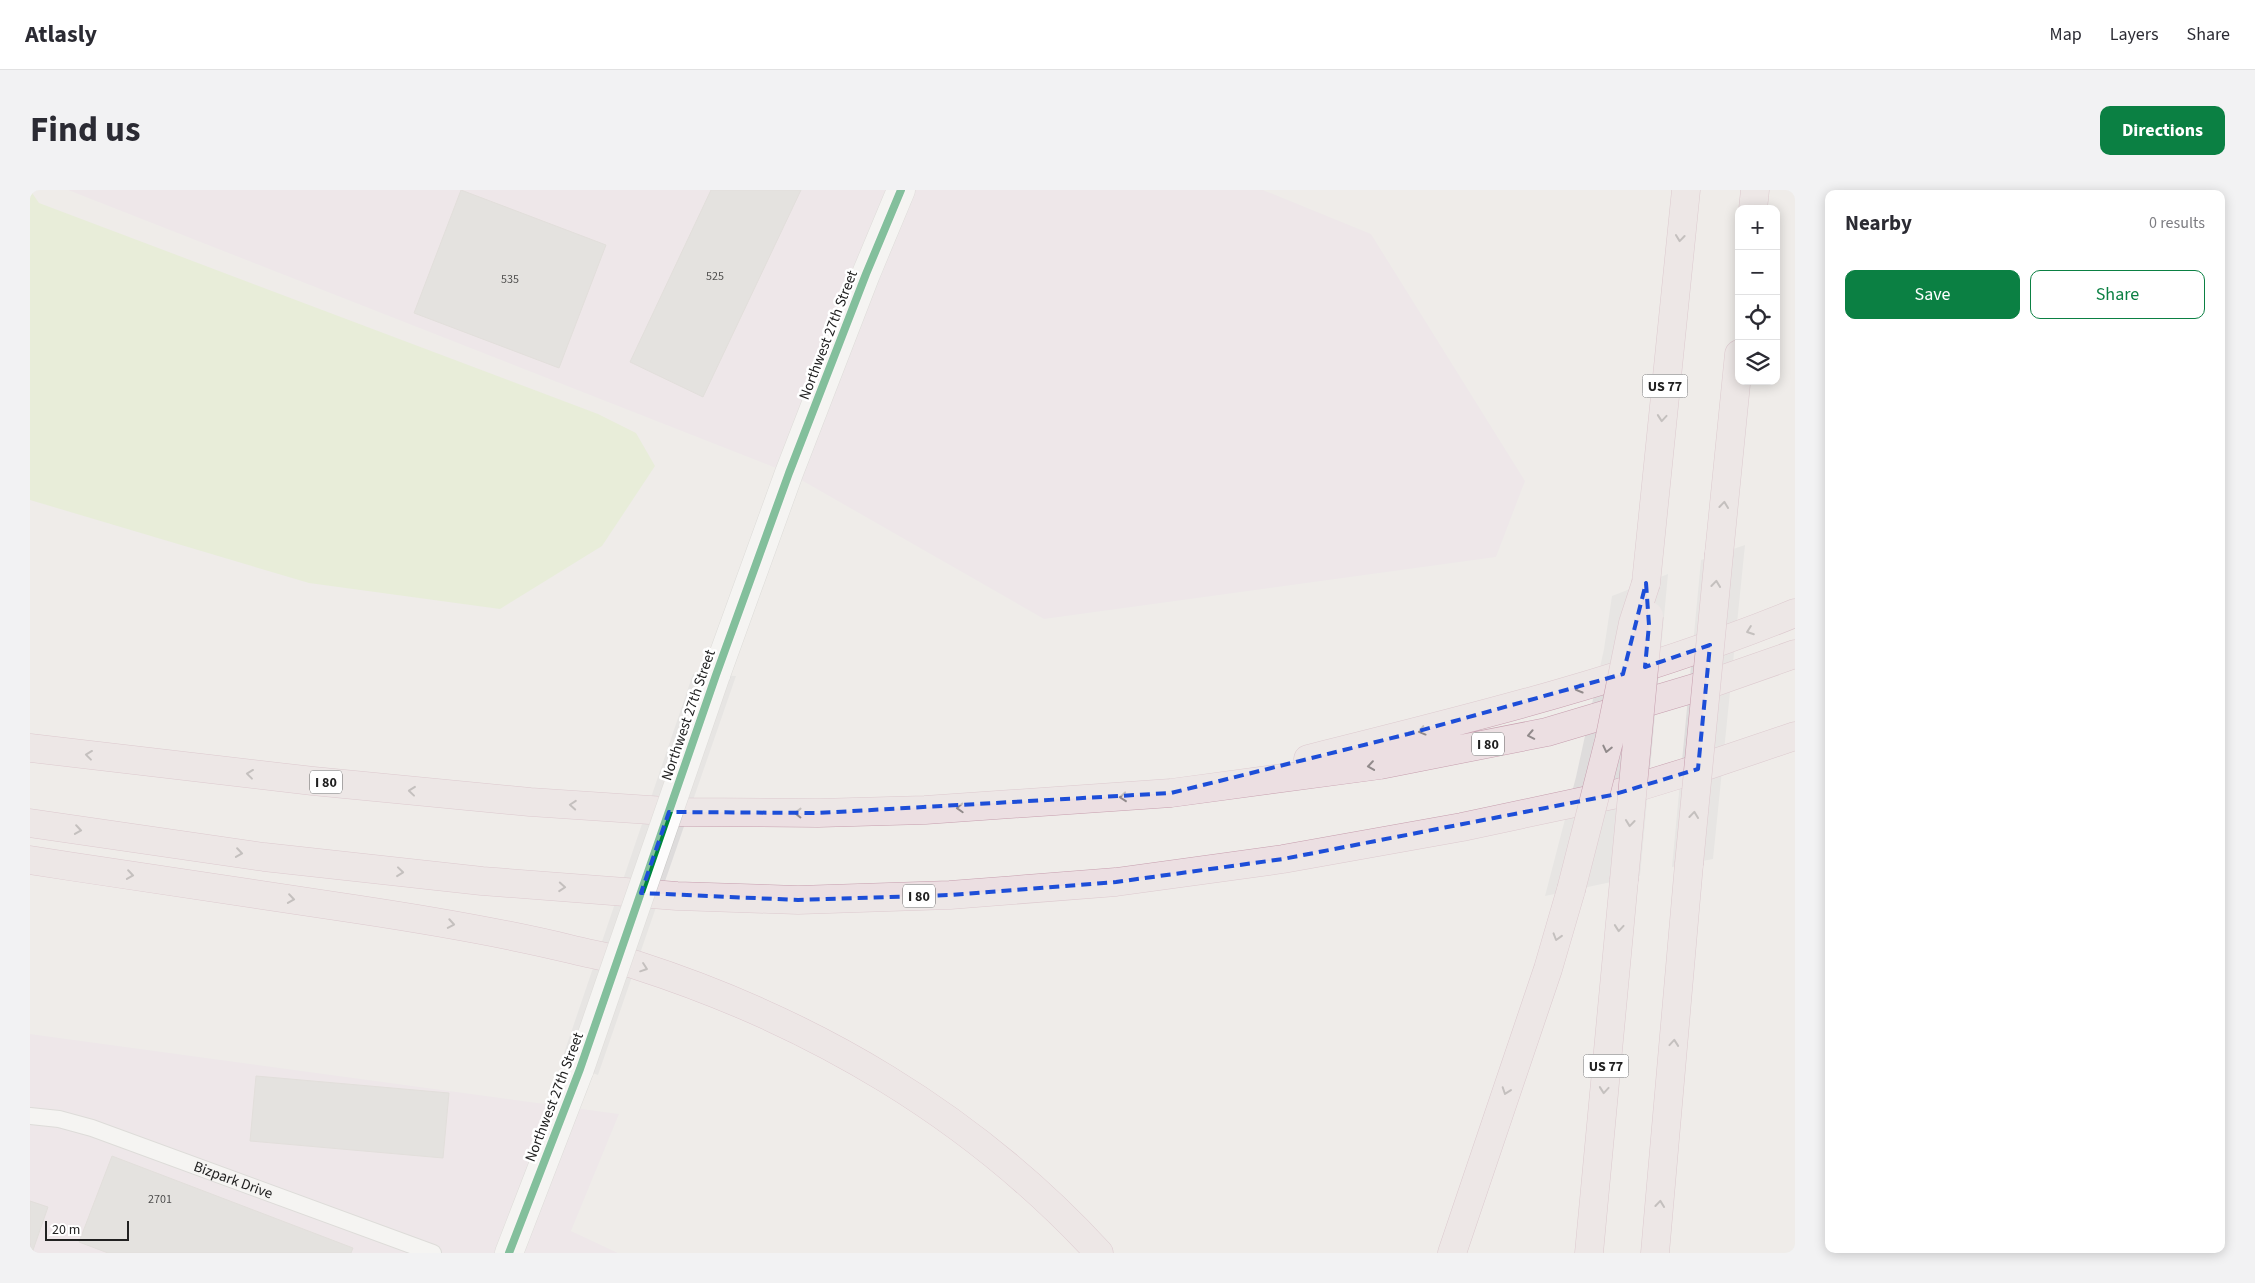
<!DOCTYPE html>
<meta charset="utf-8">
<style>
:root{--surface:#fff;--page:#f2f2f3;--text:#2b2b33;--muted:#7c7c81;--line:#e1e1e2;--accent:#0b8043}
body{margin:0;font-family:"Source Sans 3",sans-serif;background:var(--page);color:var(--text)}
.controls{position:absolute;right:15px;top:15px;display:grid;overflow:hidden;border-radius:10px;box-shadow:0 2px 12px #0003}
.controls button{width:45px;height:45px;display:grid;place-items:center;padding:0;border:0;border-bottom:1px solid var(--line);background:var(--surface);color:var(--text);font:25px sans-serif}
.scale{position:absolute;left:15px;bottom:12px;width:84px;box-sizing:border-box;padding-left:5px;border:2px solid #212121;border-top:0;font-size:14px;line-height:18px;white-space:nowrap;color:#212121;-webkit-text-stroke:4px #fff;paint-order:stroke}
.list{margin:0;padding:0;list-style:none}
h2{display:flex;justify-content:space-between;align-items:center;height:65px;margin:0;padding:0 20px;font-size:21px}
h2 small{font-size:16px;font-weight:400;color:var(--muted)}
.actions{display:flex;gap:10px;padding:15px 20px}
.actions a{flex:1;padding:11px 0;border:1px solid var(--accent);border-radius:10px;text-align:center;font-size:18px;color:var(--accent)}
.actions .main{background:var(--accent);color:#fff}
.icon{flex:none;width:28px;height:28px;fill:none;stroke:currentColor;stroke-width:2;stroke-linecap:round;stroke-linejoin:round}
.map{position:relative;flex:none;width:1765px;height:1063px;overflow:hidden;border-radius:10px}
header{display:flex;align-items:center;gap:30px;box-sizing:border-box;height:70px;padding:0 25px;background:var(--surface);border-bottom:1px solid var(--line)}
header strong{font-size:24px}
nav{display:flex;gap:28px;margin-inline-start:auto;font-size:18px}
.intro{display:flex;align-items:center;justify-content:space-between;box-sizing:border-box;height:120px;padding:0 30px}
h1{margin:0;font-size:35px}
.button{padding:12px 22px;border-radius:10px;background:var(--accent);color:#fff;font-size:18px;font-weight:700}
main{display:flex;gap:30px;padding:0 30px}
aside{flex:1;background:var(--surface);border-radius:10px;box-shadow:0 2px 12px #0003}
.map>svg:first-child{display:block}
.industrial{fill:#ede1e9}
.grass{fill:#e0edc6}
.pier{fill:#dedcdc}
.building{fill:#d7d4d2;stroke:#d2cdca}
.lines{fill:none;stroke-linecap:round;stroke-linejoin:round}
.service-casing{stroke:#c8c7c5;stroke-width:18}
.tertiary-casing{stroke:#c8c7c5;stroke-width:29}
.motorway-casing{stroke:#c69eae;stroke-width:29}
.service{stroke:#fdfcfc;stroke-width:16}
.tertiary{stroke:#fdfcfc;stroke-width:28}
.motorway{stroke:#ecdfe2;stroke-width:28}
.tertiary-bridge-casing{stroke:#c8c7c5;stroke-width:29;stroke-linecap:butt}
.motorway-bridge-casing{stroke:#c69eae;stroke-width:29;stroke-linecap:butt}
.tertiary-bridge{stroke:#fdfcfc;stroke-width:28}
.motorway-bridge{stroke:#ecdfe2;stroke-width:28}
.cycleway-casing{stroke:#fff;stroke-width:11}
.cycleway{stroke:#00873e;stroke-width:8}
.oneway{stroke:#918a8b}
.marked{fill:none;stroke:#1d4ed8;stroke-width:4;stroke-dasharray:10 6;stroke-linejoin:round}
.labels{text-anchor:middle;stroke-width:5;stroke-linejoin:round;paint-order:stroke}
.number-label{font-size:12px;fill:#4e4e4d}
.shield{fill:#fff;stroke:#646464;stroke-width:1}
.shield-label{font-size:14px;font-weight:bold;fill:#212121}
.street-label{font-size:15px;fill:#212121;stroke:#fff}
</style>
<header>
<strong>Atlasly</strong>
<nav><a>Map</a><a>Layers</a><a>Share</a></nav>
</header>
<div class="intro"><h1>Find us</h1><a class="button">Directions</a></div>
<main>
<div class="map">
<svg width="1765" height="1063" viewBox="0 0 1765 1063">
<rect width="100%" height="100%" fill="#efece9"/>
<path class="industrial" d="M 38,0 L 1233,0 L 1341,44 L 1495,291 L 1466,367 L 1014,429 L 759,283 Z
M 0,844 L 589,924 L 541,1041 L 588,1063 L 0,1063 Z"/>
<path class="grass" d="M 0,0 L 9,13 L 568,224 L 606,243 L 625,276 L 572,356 L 470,419 L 279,393 L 0,310 Z"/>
<path class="pier" d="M 1715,355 L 1683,669 L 1642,677 L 1671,370 Z
M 1638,384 L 1610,686 L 1515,706 L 1546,587 L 1574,459 L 1582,406 Z
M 663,484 L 706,486 L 568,885 L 531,872 Z"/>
<path class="building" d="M 431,0 L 576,55 L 529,178 L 384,123 Z
M 681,0 L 771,0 L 673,207 L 600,172 Z
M 226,886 L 419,903 L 413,968 L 220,951 Z
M 82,966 L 323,1058 L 321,1063 L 78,1063 L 49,1052 Z
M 0,1011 L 18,1017 L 2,1063 L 0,1063 Z"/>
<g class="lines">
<g class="service-casing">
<g id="service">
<path id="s1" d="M 0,926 L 29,929 L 62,938 L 403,1063"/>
</g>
</g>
<g class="tertiary-casing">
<path id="tertiary" d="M 686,485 L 759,283 L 836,84 L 871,0
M 479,1063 L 550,879"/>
</g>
<g class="motorway-casing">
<path id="motorway" d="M 1723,19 L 1725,0
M 1689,364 L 1709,164
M 1616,393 L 1656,0
M 0,558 L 283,591 L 500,612 L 650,622 L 788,623 L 895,620 L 1141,603 L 1350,575 L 1517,542 L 1688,491 L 1765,464
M 1278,569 C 1443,528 1608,487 1765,423
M 0,633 L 234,667 L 452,691 L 647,706 L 768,710 L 920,705 L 1086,692 L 1253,669 L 1432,637 L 1582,605 L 1673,577 L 1765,546
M 0,670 C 108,687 216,703 325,719 C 398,730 471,742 544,760 C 565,765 586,769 606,775 C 783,832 943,926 1069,1063
M 1422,1063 L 1518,779 L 1541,700
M 1559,1063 L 1594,690
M 1625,1063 L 1659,674"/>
</g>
<use href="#service" class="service"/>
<use href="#tertiary" class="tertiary"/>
<use href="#motorway" class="motorway"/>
<g class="tertiary-bridge-casing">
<path id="tertiary-bridge" d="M 550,879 L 686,485"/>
</g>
<g class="motorway-bridge-casing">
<path id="motorway-bridge" d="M 1659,674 L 1689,364
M 1594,690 L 1619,426
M 1541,700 L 1579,551 L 1603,433 L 1616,393"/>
</g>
<use href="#tertiary-bridge" class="tertiary-bridge"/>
<use href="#motorway-bridge" class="motorway-bridge"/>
<g class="cycleway-casing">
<path id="cycleway" d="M 479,1063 L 550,879 L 686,485 L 759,283 L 836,84 L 871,0"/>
</g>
<use href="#cycleway" class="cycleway"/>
</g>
<defs><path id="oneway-chevron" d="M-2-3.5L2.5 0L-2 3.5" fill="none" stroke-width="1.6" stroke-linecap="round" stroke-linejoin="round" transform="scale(1.25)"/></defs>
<g class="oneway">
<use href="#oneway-chevron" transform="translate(1650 48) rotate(96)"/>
<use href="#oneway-chevron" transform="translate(1632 228) rotate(95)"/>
<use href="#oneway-chevron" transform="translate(1694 315) rotate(-84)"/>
<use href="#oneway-chevron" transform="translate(1686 394) rotate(-84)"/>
<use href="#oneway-chevron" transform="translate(1720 441) rotate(160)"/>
<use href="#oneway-chevron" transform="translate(1549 499) rotate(164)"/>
<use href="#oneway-chevron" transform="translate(1392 541) rotate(165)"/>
<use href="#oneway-chevron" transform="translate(1501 545) rotate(169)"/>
<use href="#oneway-chevron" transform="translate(1577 559) rotate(103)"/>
<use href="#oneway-chevron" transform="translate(59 565) rotate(-173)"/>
<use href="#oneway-chevron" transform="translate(1341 576) rotate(172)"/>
<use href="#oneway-chevron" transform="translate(220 584) rotate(-173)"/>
<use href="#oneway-chevron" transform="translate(382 601) rotate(-174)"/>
<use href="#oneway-chevron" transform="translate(1093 607) rotate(175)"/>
<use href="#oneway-chevron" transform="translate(543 615) rotate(-176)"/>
<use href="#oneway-chevron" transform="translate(930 618) rotate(177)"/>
<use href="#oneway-chevron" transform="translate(768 623) rotate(-179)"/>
<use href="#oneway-chevron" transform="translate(1664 625) rotate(-84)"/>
<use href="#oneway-chevron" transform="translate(1600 633) rotate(96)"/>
<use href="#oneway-chevron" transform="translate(48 640) rotate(8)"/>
<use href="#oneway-chevron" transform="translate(209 663) rotate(8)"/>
<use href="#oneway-chevron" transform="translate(370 682) rotate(6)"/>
<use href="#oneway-chevron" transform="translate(100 685) rotate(8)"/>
<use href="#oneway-chevron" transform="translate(532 697) rotate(4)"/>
<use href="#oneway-chevron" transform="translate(261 709) rotate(8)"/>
<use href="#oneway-chevron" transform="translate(421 734) rotate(10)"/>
<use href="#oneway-chevron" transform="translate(1589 738) rotate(95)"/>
<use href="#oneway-chevron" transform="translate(1527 747) rotate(107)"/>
<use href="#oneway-chevron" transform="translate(614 778) rotate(19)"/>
<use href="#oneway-chevron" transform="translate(1644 853) rotate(-85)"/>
<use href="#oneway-chevron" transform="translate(1574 900) rotate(95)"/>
<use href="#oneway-chevron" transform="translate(1476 901) rotate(109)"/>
<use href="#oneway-chevron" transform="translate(1630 1014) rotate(-84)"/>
</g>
<path d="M0 0H1765V1063H0ZM 1616,393 L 1619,435 L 1615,477 L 1680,455 L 1668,579 L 1582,605 L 1253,669 L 1086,692 L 920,705 L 768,710 L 611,703 L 639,622 L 788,623 L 1141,603 L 1378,544 L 1593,484 Z" fill="#efece9" fill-opacity=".55" fill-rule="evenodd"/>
<path class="marked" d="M 1616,393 L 1619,435 L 1615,477 L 1680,455 L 1668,579 L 1582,605 L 1253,669 L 1086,692 L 920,705 L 768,710 L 611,703 L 639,622 L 788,623 L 1141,603 L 1378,544 L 1593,484 Z"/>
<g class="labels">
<g class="number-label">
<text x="685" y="90">525</text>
<text x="480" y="93">535</text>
<text x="130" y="1013">2701</text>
</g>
<g class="shield">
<rect x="1612.5" y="184.5" width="45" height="23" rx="4"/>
<rect x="1442" y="542.5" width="32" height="23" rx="4"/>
<rect x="280" y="580.5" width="32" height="23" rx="4"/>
<rect x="873" y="694.5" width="32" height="23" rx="4"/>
<rect x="1553.5" y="864.5" width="45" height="23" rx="4"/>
</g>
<g class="shield-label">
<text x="1635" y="201">US 77</text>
<text x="1458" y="559">I 80</text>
<text x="296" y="597">I 80</text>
<text x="889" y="711">I 80</text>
<text x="1576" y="881">US 77</text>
</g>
<g class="street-label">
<text transform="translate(798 145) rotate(-69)" y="5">Northwest 27th Street</text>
<text transform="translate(658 525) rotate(-71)" y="5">Northwest 27th Street</text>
<text transform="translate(524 907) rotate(-69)" y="5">Northwest 27th Street</text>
<text dy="5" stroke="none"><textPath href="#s1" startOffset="214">Bizpark Drive</textPath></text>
</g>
</g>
</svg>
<div class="controls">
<button>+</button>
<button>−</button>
<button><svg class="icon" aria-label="locate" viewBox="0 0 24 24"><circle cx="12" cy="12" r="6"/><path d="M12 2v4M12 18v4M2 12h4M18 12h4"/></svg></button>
<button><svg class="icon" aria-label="layers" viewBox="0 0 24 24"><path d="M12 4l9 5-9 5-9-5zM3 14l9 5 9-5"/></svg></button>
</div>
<div class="scale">20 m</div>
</div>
<aside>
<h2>Nearby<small>0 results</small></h2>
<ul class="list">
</ul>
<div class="actions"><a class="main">Save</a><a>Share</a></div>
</aside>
</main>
